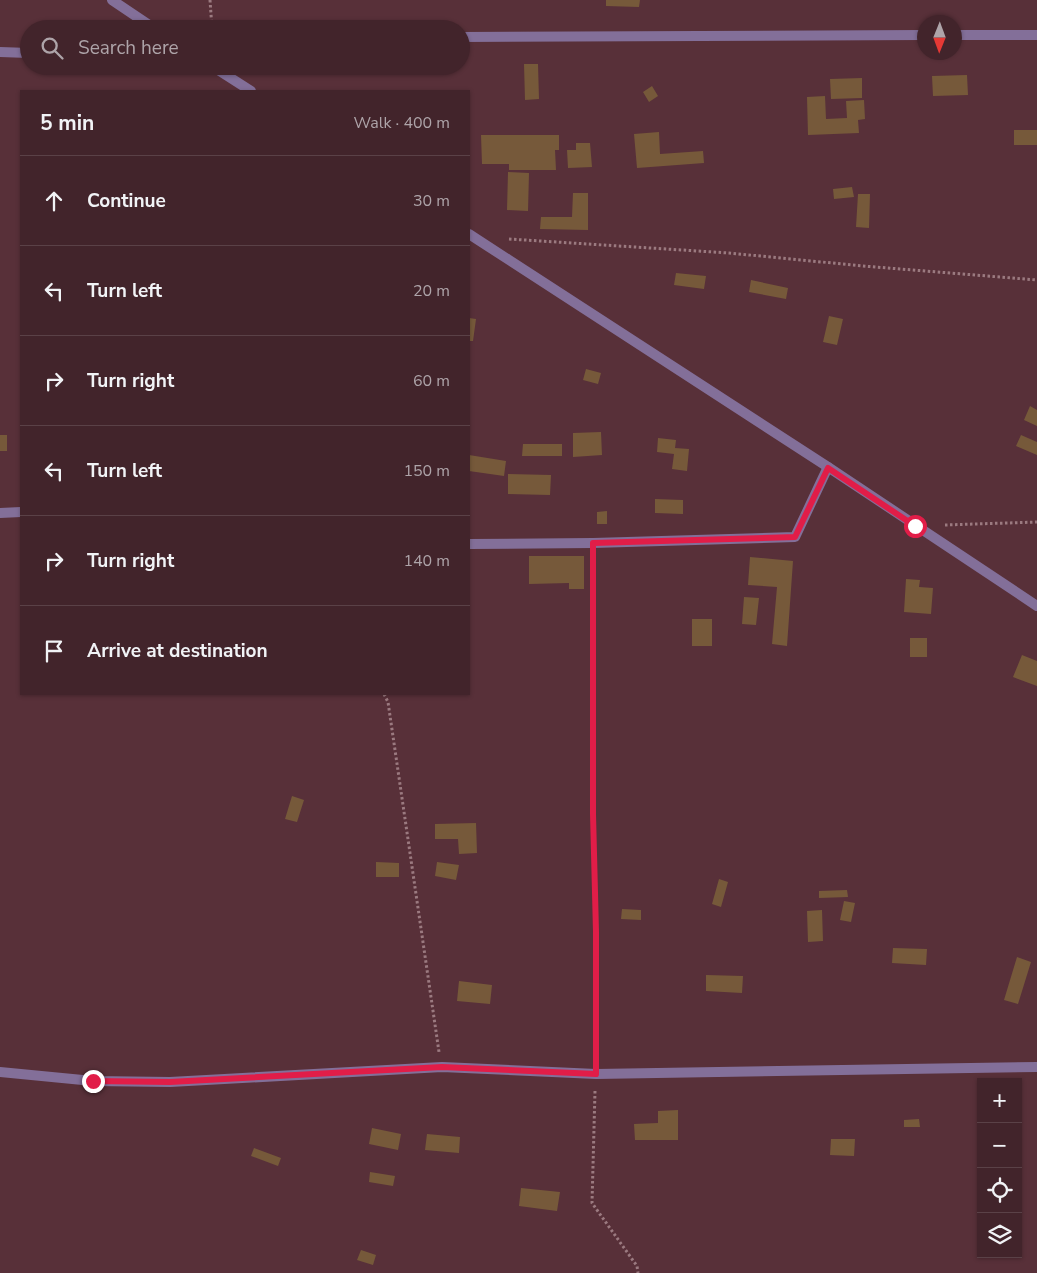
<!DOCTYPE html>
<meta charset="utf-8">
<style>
:root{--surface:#42242b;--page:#4c3037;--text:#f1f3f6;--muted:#aea4a9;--line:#5a4147}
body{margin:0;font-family:"Nunito Sans",sans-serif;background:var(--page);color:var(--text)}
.controls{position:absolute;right:15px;bottom:15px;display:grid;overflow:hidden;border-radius:0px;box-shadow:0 1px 4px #0004}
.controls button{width:45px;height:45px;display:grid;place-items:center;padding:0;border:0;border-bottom:1px solid var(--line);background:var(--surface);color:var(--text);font:25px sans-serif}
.compass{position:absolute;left:917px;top:15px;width:45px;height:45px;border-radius:50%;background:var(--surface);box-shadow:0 1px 4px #0004;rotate:181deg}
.stop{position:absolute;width:15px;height:15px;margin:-11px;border:4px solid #e11d48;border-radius:50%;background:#fff}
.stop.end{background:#e11d48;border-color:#fff;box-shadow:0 1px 5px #0008}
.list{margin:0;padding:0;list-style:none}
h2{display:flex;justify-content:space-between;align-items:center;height:65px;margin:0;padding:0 20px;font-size:21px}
h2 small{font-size:16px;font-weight:400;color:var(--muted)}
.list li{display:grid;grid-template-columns:32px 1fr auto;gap:15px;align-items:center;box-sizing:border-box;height:90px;padding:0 20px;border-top:1px solid var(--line)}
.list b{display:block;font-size:19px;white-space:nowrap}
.list em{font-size:16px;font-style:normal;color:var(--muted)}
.icon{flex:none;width:28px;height:28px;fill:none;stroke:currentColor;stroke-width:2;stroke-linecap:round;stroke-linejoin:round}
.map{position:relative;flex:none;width:1037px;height:1273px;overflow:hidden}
.search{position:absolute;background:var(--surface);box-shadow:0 1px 4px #0004;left:20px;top:20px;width:450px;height:55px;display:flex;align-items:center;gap:12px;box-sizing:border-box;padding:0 18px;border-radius:28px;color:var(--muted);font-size:19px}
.panel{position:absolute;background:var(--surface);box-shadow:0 1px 4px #0004;left:20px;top:90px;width:450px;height:605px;border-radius:0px}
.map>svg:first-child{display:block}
.building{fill:#76593a}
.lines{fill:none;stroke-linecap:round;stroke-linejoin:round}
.path{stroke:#9b7a80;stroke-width:3;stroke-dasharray:2.5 2.5;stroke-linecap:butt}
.minor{stroke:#836f99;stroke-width:10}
.tertiary{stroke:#836f99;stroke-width:10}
.route{stroke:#e11d48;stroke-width:6}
</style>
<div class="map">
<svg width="1037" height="1273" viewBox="0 0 1037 1273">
<rect width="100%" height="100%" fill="#583039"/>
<path class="building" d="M 606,0 L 640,0 L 639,7 L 606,6 Z
M 524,64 L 538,64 L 539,99 L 525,100 Z
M 967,75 L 968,95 L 933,96 L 932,76 Z
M 862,78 L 862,98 L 831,99 L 830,79 Z
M 652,86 L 658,96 L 649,102 L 643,92 Z
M 825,96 L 826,119 L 847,118 L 846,101 L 864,100 L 865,119 L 858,120 L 859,133 L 808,135 L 807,97 Z
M 1014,130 L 1037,130 L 1037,145 L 1014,145 Z
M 659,132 L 660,154 L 703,151 L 704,163 L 637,168 L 634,134 Z
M 481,135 L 559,135 L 559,150 L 555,150 L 556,170 L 509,170 L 509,164 L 482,164 Z
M 576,143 L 590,143 L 592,167 L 568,168 L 567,150 L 576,150 Z
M 508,172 L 529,173 L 528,211 L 507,210 Z
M 852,187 L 854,197 L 834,199 L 833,189 Z
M 573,193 L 588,193 L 588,230 L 540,229 L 541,217 L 572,217 Z
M 858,194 L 870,194 L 869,228 L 856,227 Z
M 676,273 L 706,276 L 704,289 L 674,285 Z
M 751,280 L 788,288 L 786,299 L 749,292 Z
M 829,316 L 843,319 L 837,345 L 823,342 Z
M 469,318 L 476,319 L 473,341 L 469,341 Z
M 586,369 L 601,373 L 598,384 L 583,380 Z
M 1030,406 L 1037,410 L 1037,426 L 1024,420 Z
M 601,432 L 602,455 L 573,457 L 573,433 Z
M 0,435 L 7,435 L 7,451 L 0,451 Z
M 1021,435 L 1037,442 L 1037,455 L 1016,446 Z
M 658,438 L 676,440 L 675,448 L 689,449 L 687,471 L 672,469 L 674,454 L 657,452 Z
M 523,444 L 562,444 L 562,456 L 522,456 Z
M 469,455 L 506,461 L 504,476 L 469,471 Z
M 508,474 L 551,475 L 550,495 L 508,494 Z
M 655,499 L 683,500 L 683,514 L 655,513 Z
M 607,511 L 607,524 L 597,524 L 597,512 Z
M 529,556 L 584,556 L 584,589 L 569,589 L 569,583 L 529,584 Z
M 750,557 L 793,561 L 787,646 L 772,644 L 777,587 L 748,585 Z
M 906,579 L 920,580 L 919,587 L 933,588 L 931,614 L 904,612 Z
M 744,597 L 759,598 L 756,625 L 742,624 Z
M 692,619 L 712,619 L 712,646 L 692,646 Z
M 910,638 L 927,638 L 927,657 L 910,657 Z
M 1022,655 L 1037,661 L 1037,686 L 1013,677 Z
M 292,796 L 304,800 L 297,822 L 285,819 Z
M 476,823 L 477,853 L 459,854 L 458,839 L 435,839 L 435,824 Z
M 376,862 L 399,863 L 399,877 L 376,877 Z
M 437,862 L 459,865 L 456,880 L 435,876 Z
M 719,879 L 728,882 L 721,907 L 712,904 Z
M 847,890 L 848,897 L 819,898 L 819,891 Z
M 844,901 L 855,903 L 851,922 L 840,920 Z
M 622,909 L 641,910 L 641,920 L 621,919 Z
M 822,910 L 823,941 L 808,942 L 807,911 Z
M 893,948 L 927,949 L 926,965 L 892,963 Z
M 1017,957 L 1031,962 L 1018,1004 L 1004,1000 Z
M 706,975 L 743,976 L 742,993 L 706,991 Z
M 459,981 L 492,985 L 490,1004 L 457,1001 Z
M 678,1110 L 678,1140 L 635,1140 L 634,1124 L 658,1123 L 658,1111 Z
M 919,1119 L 920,1127 L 904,1127 L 904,1120 Z
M 372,1128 L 401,1134 L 398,1150 L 369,1144 Z
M 427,1134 L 460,1137 L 459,1153 L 425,1150 Z
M 831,1139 L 855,1139 L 854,1156 L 830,1155 Z
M 254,1148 L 281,1158 L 278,1166 L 251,1156 Z
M 370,1172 L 395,1176 L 393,1186 L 369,1182 Z
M 521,1188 L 560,1192 L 557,1211 L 519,1206 Z
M 361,1250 L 376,1255 L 373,1265 L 357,1260 Z"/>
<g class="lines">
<path class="path" d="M 210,0 L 212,29
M 509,239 L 729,253 L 863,266 L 1037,280
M 945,525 L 1037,522
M 593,559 L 593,814 L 596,932 L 596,1057
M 384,694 L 388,702 L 439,1052
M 595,1091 L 592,1203 L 637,1266 L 638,1273"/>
<path class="minor" d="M 954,35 L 1037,35
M 461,37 L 924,35
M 0,52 L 29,53
M 0,513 L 21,512
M 469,544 L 593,543 L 795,537 L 828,467
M 0,1072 L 93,1081 L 170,1082 L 442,1067 L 596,1074 L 1037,1067"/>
<path class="tertiary" d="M 112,0 L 155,29
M 212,66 L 251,91
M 469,234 L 828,467 L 1037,606"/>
</g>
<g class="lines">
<path class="route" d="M 93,1081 L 170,1082 L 442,1067 L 596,1074 L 596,932 L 593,814 L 593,543 L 795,537 L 828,468 L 915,526"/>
</g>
</svg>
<div class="controls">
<button>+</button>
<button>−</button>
<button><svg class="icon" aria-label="locate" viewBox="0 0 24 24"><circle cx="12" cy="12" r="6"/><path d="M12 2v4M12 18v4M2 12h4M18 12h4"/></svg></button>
<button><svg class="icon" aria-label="layers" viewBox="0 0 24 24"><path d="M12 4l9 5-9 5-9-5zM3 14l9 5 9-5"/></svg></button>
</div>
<svg class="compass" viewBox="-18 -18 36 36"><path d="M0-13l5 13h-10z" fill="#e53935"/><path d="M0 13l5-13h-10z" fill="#aea4a9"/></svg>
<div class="stop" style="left:915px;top:526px"></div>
<div class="stop end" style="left:93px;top:1081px"></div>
<div class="search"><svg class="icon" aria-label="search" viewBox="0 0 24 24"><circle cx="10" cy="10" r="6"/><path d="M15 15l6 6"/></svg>Search here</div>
<section class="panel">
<h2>5 min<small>Walk · 400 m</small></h2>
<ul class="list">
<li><svg class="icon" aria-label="ahead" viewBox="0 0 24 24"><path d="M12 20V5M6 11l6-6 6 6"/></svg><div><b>Continue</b></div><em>30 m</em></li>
<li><svg class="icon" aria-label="left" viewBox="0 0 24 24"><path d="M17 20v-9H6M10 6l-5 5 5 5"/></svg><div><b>Turn left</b></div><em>20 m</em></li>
<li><svg class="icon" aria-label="right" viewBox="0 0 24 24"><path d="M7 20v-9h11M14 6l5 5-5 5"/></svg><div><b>Turn right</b></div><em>60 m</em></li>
<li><svg class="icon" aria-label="left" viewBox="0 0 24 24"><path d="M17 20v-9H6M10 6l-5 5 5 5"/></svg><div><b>Turn left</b></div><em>150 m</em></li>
<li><svg class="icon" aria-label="right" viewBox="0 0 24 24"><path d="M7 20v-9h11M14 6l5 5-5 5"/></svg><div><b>Turn right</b></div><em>140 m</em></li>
<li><svg class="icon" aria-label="arrive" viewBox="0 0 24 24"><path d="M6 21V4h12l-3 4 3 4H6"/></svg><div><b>Arrive at destination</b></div></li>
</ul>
</section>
</div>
